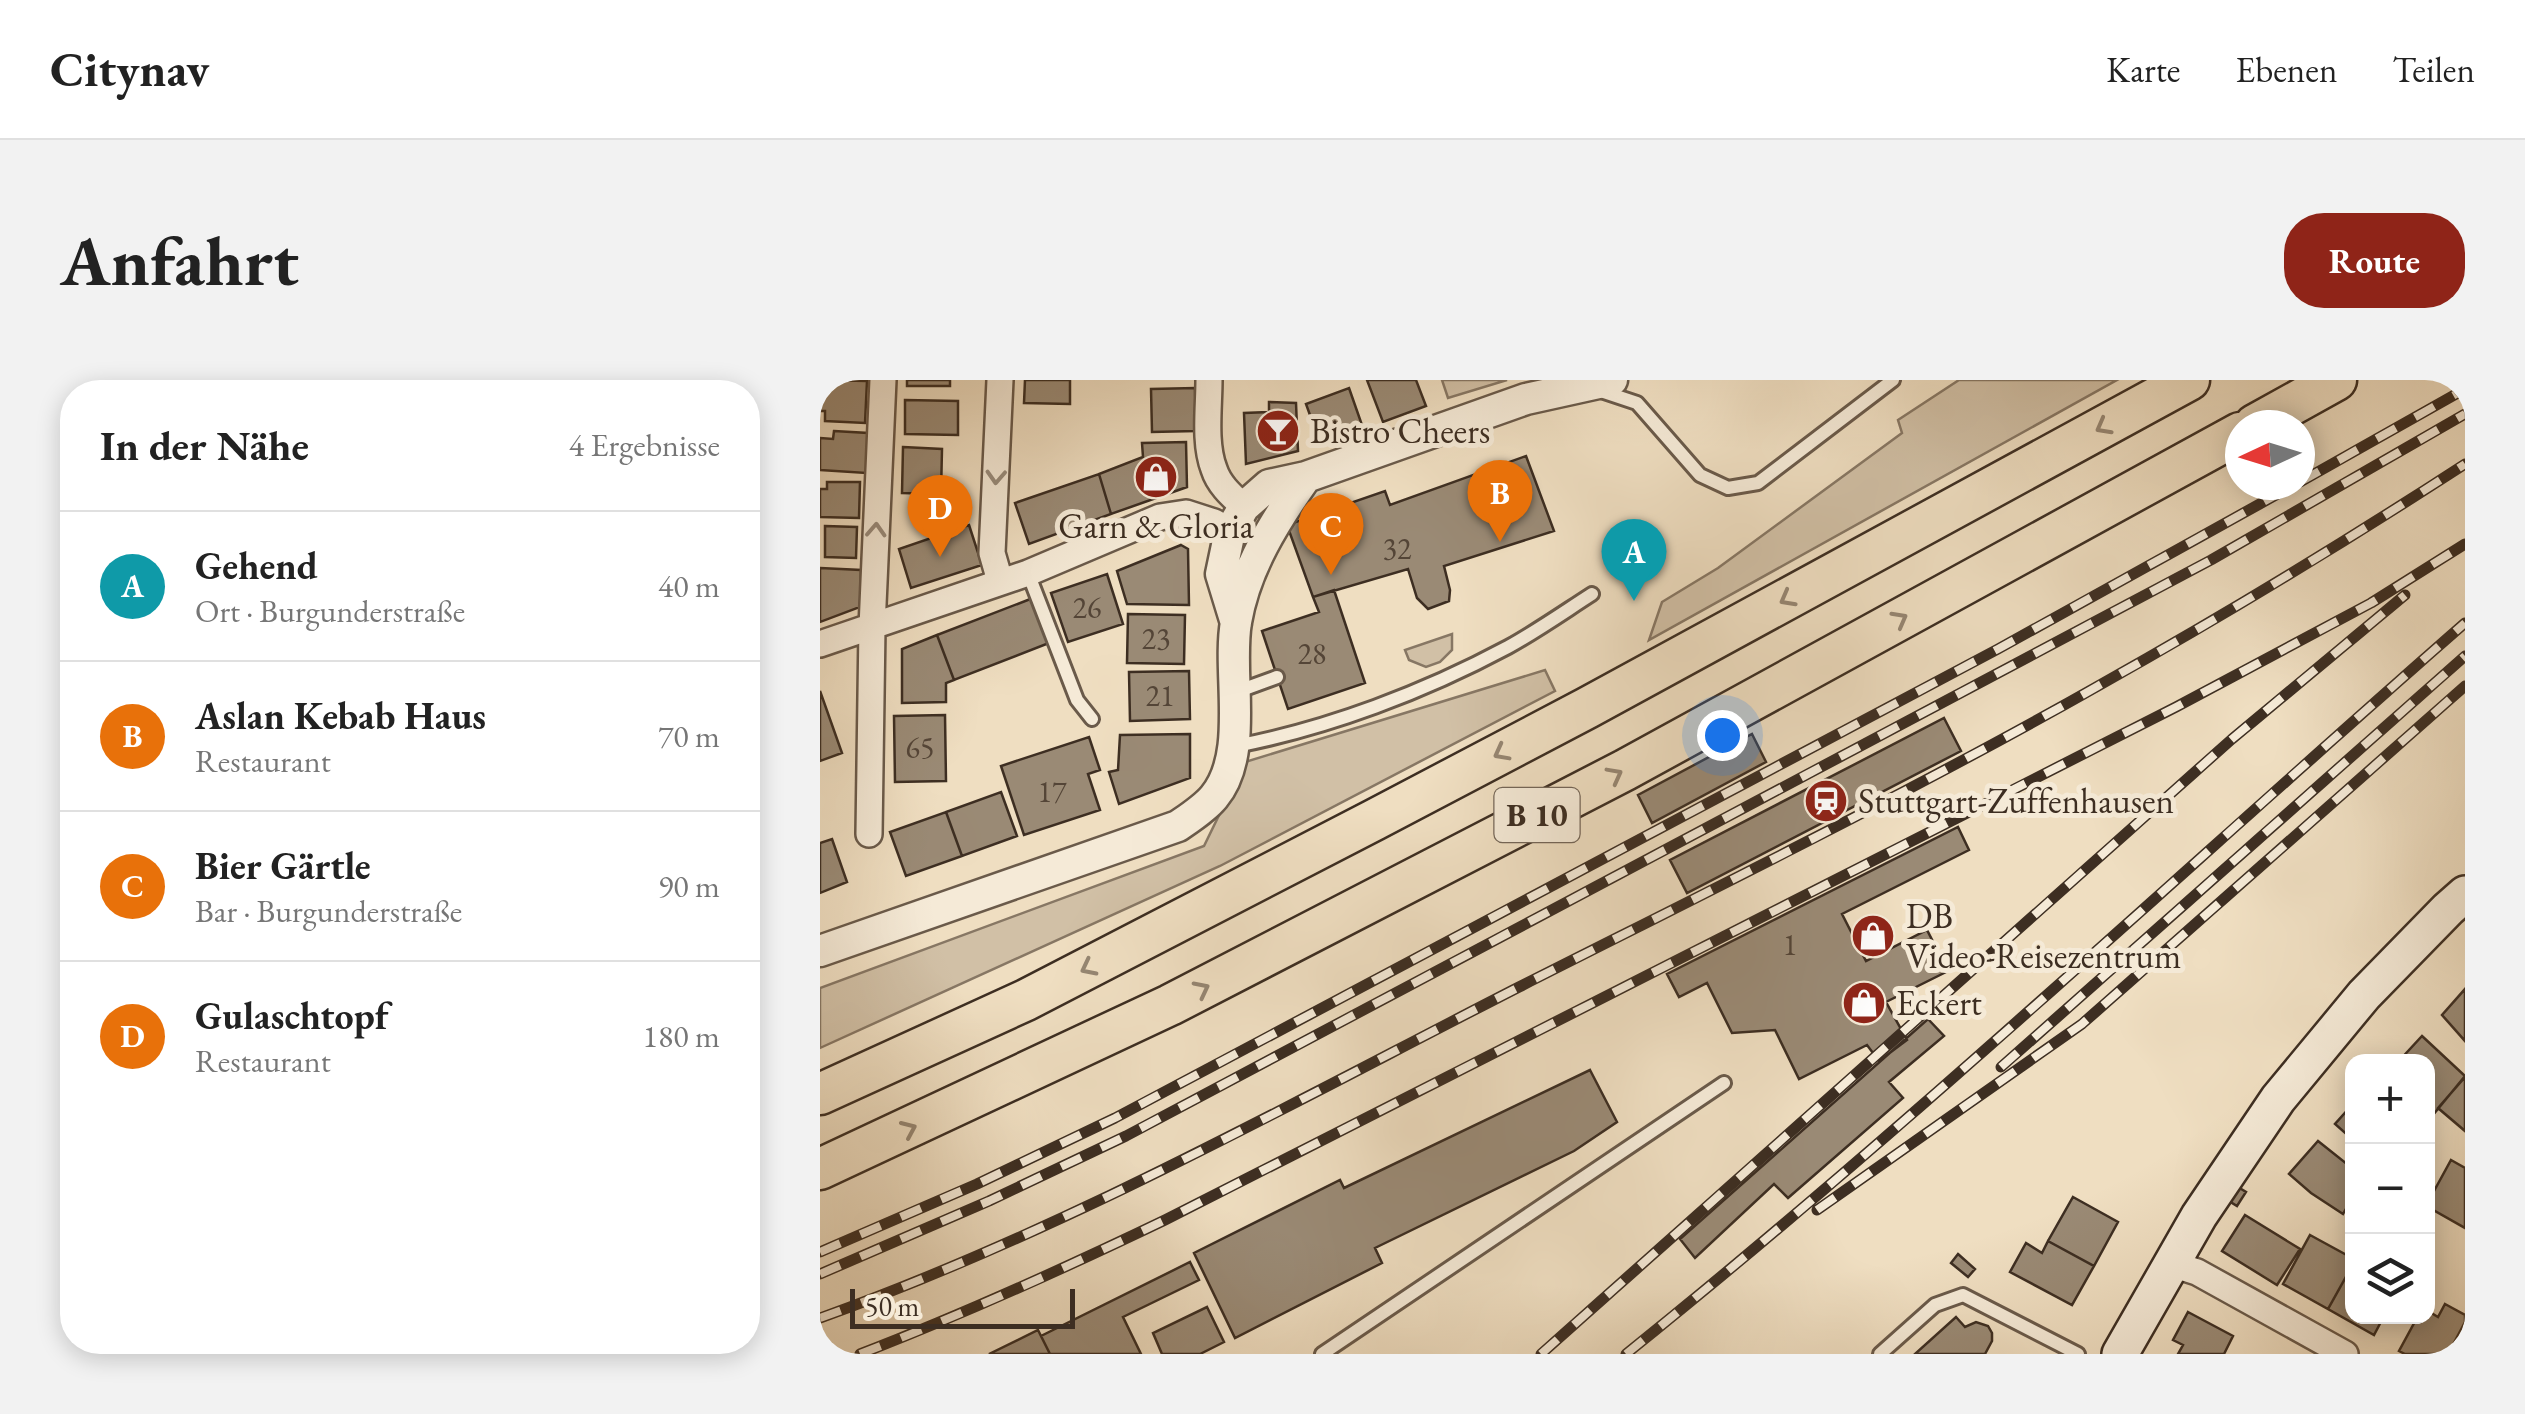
<!DOCTYPE html>
<html lang="de">
<meta charset="utf-8">
<style>
:root{--surface:#fff;--page:#f2f2f2;--text:#222;--muted:#767676;--line:#e0e0e0;--accent:#8f2418}
body{margin:0;font-family:"EB Garamond",serif;background:var(--page);color:var(--text)}
.controls{position:absolute;right:30px;bottom:30px;display:grid;overflow:hidden;border-radius:20px;box-shadow:0 5px 25px #0003}
.controls button{width:90px;height:90px;display:grid;place-items:center;padding:0;border:0;border-bottom:2px solid var(--line);background:var(--surface);color:var(--text);font:50px sans-serif}
.compass{position:absolute;left:1405px;top:30px;width:90px;height:90px;border-radius:50%;background:var(--surface);box-shadow:0 5px 25px #0003;rotate:266deg}
.scale{position:absolute;left:30px;bottom:25px;width:225px;box-sizing:border-box;padding-left:10px;border:5px solid #3d2e22;border-top:0;font-size:28px;line-height:35px;white-space:nowrap;color:#3d2e22;-webkit-text-stroke:8px #f5ead7;paint-order:stroke}
.you{position:absolute;left:902px;top:355px;width:35px;height:35px;margin:-25px;border:8px solid #fff;border-radius:50%;background:#1a73e8;box-shadow:0 0 0 15px #1a73e833}
.badge{display:grid;place-items:center;width:65px;height:65px;border-radius:50%;background:var(--accent);color:#fff;font-size:32px;font-weight:700}
.pin{position:absolute;translate:-50% -82px;filter:drop-shadow(0 2px 5px #0008)}
.pin::after{content:'';position:absolute;top:52px;width:35px;height:30px;background:inherit;clip-path:polygon(0 0,100% 0,50% 100%)}
.list{margin:0;padding:0;list-style:none}
h2{display:flex;justify-content:space-between;align-items:center;height:130px;margin:0;padding:0 40px;font-size:42px}
h2 small{font-size:32px;font-weight:400;color:var(--muted)}
.list li{display:grid;grid-template-columns:65px 1fr auto;gap:30px;align-items:center;box-sizing:border-box;height:150px;padding:0 40px;border-top:2px solid var(--line)}
.list b{display:block;font-size:38px;white-space:nowrap}
.list p{margin:0;font-size:32px;white-space:nowrap;color:var(--muted)}
.list em{font-size:32px;font-style:normal;color:var(--muted)}
.icon{flex:none;width:55px;height:55px;fill:none;stroke:currentColor;stroke-width:2;stroke-linecap:round;stroke-linejoin:round}
.map{position:relative;flex:none;width:1645px;height:974px;overflow:hidden;border-radius:40px}
header{display:flex;align-items:center;gap:60px;box-sizing:border-box;height:140px;padding:0 50px;background:var(--surface);border-bottom:2px solid var(--line)}
header strong{font-size:48px}
nav{display:flex;gap:55px;margin-inline-start:auto;font-size:35px}
.intro{display:flex;align-items:center;justify-content:space-between;box-sizing:border-box;height:240px;padding:0 60px}
h1{margin:0;font-size:70px}
.button{padding:25px 45px;border-radius:40px;background:var(--accent);color:#fff;font-size:35px;font-weight:700}
main{display:flex;gap:60px;padding:0 60px}
aside{flex:1;background:var(--surface);border-radius:40px;box-shadow:0 5px 25px #0003}
.map>svg:first-child{display:block}
.green{fill:#d1c0a6;stroke:#877764;stroke-width:2.5}
.building{fill:#9a8a75;stroke:#3d2e22;stroke-width:2.5}
.lines{fill:none;stroke-linecap:round;stroke-linejoin:round}
.service-casing{stroke:#6a5a4a;stroke-width:18}
.minor-casing{stroke:#6a5a4a;stroke-width:30}
.tertiary-casing{stroke:#6a5a4a;stroke-width:35}
.secondary-casing{stroke:#3d2e22;stroke-width:40}
.trunk-casing{stroke:#3d2e22;stroke-width:45}
.service{stroke:#f5ead7;stroke-width:12}
.minor{stroke:#f5ead7;stroke-width:25}
.tertiary{stroke:#f5ead7;stroke-width:30}
.secondary{stroke:#f5ead7;stroke-width:35}
.trunk{stroke:#efdec1;stroke-width:40}
.rail-casing{stroke:#3d2e22;stroke-width:11}
.rail{stroke:#f5ead7;stroke-width:8;stroke-dasharray:22;stroke-linecap:butt}
.oneway{stroke:#968672}
.oneway2{stroke:#998c7c}
.labels{text-anchor:middle;stroke-width:10;stroke-linejoin:round;paint-order:stroke}
.number-label{font-size:30px;fill:#544537}
.shield{fill:#f5ead7;stroke:#746658;stroke-width:2.5}
.shield-label{font-size:32px;font-weight:bold;fill:#3d2e22}
.poi-label{font-size:35px;fill:#3d2e22;stroke:#f5ead7;text-anchor:start}
</style>
<header>
<strong>Citynav</strong>
<nav><a>Karte</a><a>Ebenen</a><a>Teilen</a></nav>
</header>
<div class="intro"><h1>Anfahrt</h1><a class="button">Route</a></div>
<main>
<aside>
<h2>In der Nähe<small>4 Ergebnisse</small></h2>
<ul class="list">
<li><span class="badge" style="background:#0f9aa8">A</span><div><b>Gehend</b><p>Ort · Burgunderstraße</p></div><em>40 m</em></li>
<li><span class="badge" style="background:#e8710a">B</span><div><b>Aslan Kebab Haus</b><p>Restaurant</p></div><em>70 m</em></li>
<li><span class="badge" style="background:#e8710a">C</span><div><b>Bier Gärtle</b><p>Bar · Burgunderstraße</p></div><em>90 m</em></li>
<li><span class="badge" style="background:#e8710a">D</span><div><b>Gulaschtopf</b><p>Restaurant</p></div><em>180 m</em></li>
</ul>
</aside>
<div class="map">
<svg width="1645" height="974" viewBox="0 0 1645 974">
<rect width="100%" height="100%" fill="#efdec1"/>
<filter id="stains"><feTurbulence type="fractalNoise" baseFrequency=".002" numOctaves="4"/><feColorMatrix values="0 0 0 0 .2 0 0 0 0 .09 0 0 0 0 .02 0 0 0 .5 -.17"/></filter>
<radialGradient id="worn" r=".72"><stop offset=".6" stop-color="#630" stop-opacity="0"/><stop offset="1" stop-color="#630" stop-opacity=".3"/></radialGradient>
<path class="green" d="M 622,0 L 687,0 L 628,18 Z
M 1139,0 L 1297,0 L 829,260 L 842,222 L 898,188 L 1082,53 L 1078,40 Z
M 632,254 L 632,270 L 620,282 L 606,287 L 589,280 L 585,270 Z
M 725,290 L 735,311 L 400,486 L 0,668 L 0,608 L 384,466 L 425,382 Z"/>
<path class="building" d="M 0,0 L 47,1 L 45,43 L 5,41 L 5,31 L 0,31 Z
M 87,0 L 130,0 L 130,6 L 87,6 Z
M 205,0 L 250,0 L 250,24 L 204,23 Z
M 547,0 L 596,0 L 606,26 L 563,42 Z
M 375,8 L 376,51 L 332,52 L 331,9 Z
M 529,8 L 543,48 L 500,63 L 486,24 Z
M 85,20 L 138,21 L 138,55 L 85,54 Z
M 449,22 L 476,23 L 478,71 L 426,84 L 424,33 L 449,32 Z
M 14,51 L 48,53 L 46,93 L 0,90 L 0,58 L 13,59 Z
M 366,62 L 367,107 L 291,134 L 279,94 L 323,77 L 322,63 Z
M 83,67 L 122,69 L 121,114 L 82,113 Z
M 706,76 L 734,151 L 624,186 L 630,210 L 629,221 L 608,229 L 597,218 L 588,189 L 493,217 L 467,145 L 565,111 L 570,125 Z
M 279,94 L 291,134 L 209,164 L 195,123 Z
M 7,102 L 40,102 L 39,138 L 0,137 L 0,109 L 7,109 Z
M 149,145 L 162,185 L 91,208 L 79,169 Z
M 5,146 L 37,147 L 36,178 L 5,177 Z
M 361,165 L 368,169 L 369,225 L 307,224 L 297,191 Z
M 0,188 L 41,190 L 40,227 L 0,242 Z
M 287,194 L 303,244 L 248,262 L 231,213 Z
M 514,210 L 545,303 L 468,329 L 442,251 L 499,232 L 493,217 Z
M 213,218 L 229,263 L 134,300 L 117,255 Z
M 308,234 L 365,235 L 364,284 L 307,283 Z
M 117,255 L 134,300 L 126,303 L 126,322 L 82,323 L 82,269 Z
M 369,291 L 370,339 L 310,341 L 309,292 Z
M 0,311 L 22,373 L 0,381 Z
M 125,335 L 126,401 L 75,402 L 74,336 Z
M 1124,338 L 1141,371 L 867,513 L 850,480 Z
M 370,354 L 370,398 L 299,424 L 289,392 L 298,390 L 300,355 Z
M 932,354 L 946,382 L 832,443 L 818,415 Z
M 269,357 L 280,390 L 268,394 L 280,430 L 204,455 L 181,386 Z
M 181,412 L 197,456 L 142,476 L 126,432 Z
M 126,432 L 142,476 L 86,496 L 70,452 Z
M 1138,447 L 1149,470 L 1022,534 L 1046,581 L 1107,550 L 1128,591 L 1066,622 L 1087,660 L 1059,681 L 1047,665 L 979,699 L 955,650 L 912,653 L 887,603 L 859,617 L 847,594 Z
M 12,459 L 27,502 L 0,513 L 0,463 Z
M 1056,548 L 1061,558 L 1050,564 L 1044,554 Z
M 1645,609 L 1645,661 L 1622,635 Z
M 1108,639 L 1124,656 L 1069,702 L 1083,718 L 968,818 L 954,804 L 875,878 L 860,859 Z
M 1602,656 L 1645,696 L 1613,735 L 1608,730 L 1608,682 L 1578,682 Z
M 770,690 L 797,742 L 754,771 L 555,868 L 562,883 L 415,958 L 374,873 L 520,800 L 524,808 Z
M 1645,697 L 1645,751 L 1618,728 Z
M 1532,725 L 1532,759 L 1515,744 Z
M 1498,761 L 1532,788 L 1532,818 L 1523,834 L 1491,813 L 1469,794 Z
M 1631,780 L 1645,788 L 1645,848 L 1608,827 L 1608,822 Z
M 1418,807 L 1426,812 L 1417,826 L 1409,821 Z
M 1253,817 L 1298,842 L 1274,886 L 1228,861 Z
M 1425,835 L 1480,869 L 1457,905 L 1402,871 Z
M 1490,855 L 1532,878 L 1532,886 L 1508,929 L 1463,904 Z
M 1228,861 L 1274,886 L 1252,925 L 1190,892 L 1206,863 L 1222,873 Z
M 1138,874 L 1155,889 L 1148,897 L 1131,883 Z
M 370,882 L 379,900 L 303,937 L 321,974 L 230,974 L 221,956 Z
M 1532,886 L 1532,936 L 1564,936 L 1554,955 L 1508,929 Z
M 1625,924 L 1645,935 L 1645,942 L 1628,974 L 1585,974 L 1579,971 L 1598,936 L 1608,936 L 1608,931 L 1618,937 Z
M 387,927 L 404,962 L 380,974 L 342,974 L 333,953 Z
M 1368,932 L 1413,956 L 1404,974 L 1358,974 L 1363,965 L 1353,960 Z
M 1136,937 L 1145,947 L 1156,942 L 1168,946 L 1172,953 L 1172,961 L 1165,974 L 1095,974 Z
M 218,950 L 230,974 L 169,974 Z"/>
<g class="lines">
<g class="service-casing">
<path id="service" d="M 778,10 L 817,23 L 880,95 L 908,108 L 938,103 L 1073,0
M 208,193 L 257,320 L 272,339
M 416,312 L 457,297
M 416,366 C 509,348 604,312 688,267 C 717,251 744,232 772,214
M 502,974 L 904,703
M 1060,974 L 1115,925 L 1143,915 L 1258,974"/>
</g>
<g class="minor-casing">
<path id="minor" d="M 389,0 C 389,28 384,63 394,89 C 399,105 412,116 424,127
M 180,201 L 172,173 L 180,0
M 0,264 L 208,193 L 340,137 L 366,133 L 394,142 L 410,151
M 49,454 L 52,247 L 63,0
M 1352,884 L 1377,892 L 1525,974"/>
</g>
<g class="tertiary-casing">
<path id="tertiary" d="M 416,243 L 401,194 L 410,151 L 424,127 L 449,105 L 486,97 L 706,19 L 792,0
M 0,571 L 358,446 C 371,437 385,428 394,417 C 430,374 407,294 416,242 C 425,188 455,141 486,97"/>
</g>
<g class="secondary-casing">
<path id="secondary" d="M 1300,974 L 1379,836 L 1458,719 L 1544,615 L 1628,529 L 1645,514"/>
</g>
<g class="trunk-casing">
<path id="trunk" d="M 1435,45 L 1516,0
M 0,714 L 206,620 L 554,440 L 767,328 L 1369,0
M 0,789 L 350,625 L 805,390 L 1420,53"/>
</g>
<use href="#service" class="service"/>
<use href="#minor" class="minor"/>
<use href="#tertiary" class="tertiary"/>
<use href="#secondary" class="secondary"/>
<use href="#trunk" class="trunk"/>
<g class="rail-casing">
<path id="rail" d="M 1480,102 L 1645,9
M 1181,687 L 1645,276
M 997,830 L 1262,644 L 1645,306
M 0,872 L 157,804 L 295,738 L 1178,269 L 1474,105
M 0,894 L 169,821 L 306,756 L 1391,180 L 1645,34
M 0,938 C 243,851 470,724 699,607 C 893,509 1089,413 1278,306 C 1403,236 1525,162 1645,84
M 40,974 C 144,934 245,888 345,840 L 1356,327 L 1551,223 L 1645,164
M 721,974 L 1412,359 L 1585,215
M 806,974 C 1095,742 1366,487 1645,243"/>
</g>
<use href="#rail" class="rail"/>
</g>
<defs><path id="oneway-chevron" d="M-2-3.5L2.5 0L-2 3.5" fill="none" stroke-width="1.6" stroke-linecap="round" stroke-linejoin="round" transform="scale(2.5)"/></defs>
<g class="oneway">
<use href="#oneway-chevron" transform="translate(1283 47) rotate(151)"/>
<use href="#oneway-chevron" transform="translate(967 219) rotate(151)"/>
<use href="#oneway-chevron" transform="translate(1080 239) rotate(-29)"/>
<use href="#oneway-chevron" transform="translate(681 373) rotate(152)"/>
<use href="#oneway-chevron" transform="translate(795 395) rotate(-28)"/>
<use href="#oneway-chevron" transform="translate(268 588) rotate(153)"/>
<use href="#oneway-chevron" transform="translate(382 609) rotate(-27)"/>
<use href="#oneway-chevron" transform="translate(89 749) rotate(-24)"/>
</g>
<g class="oneway2">
<use href="#oneway-chevron" transform="translate(176 97) rotate(93)"/>
<use href="#oneway-chevron" transform="translate(56 150) rotate(-87)"/>
</g>
<defs>
<g id="bar-disc" transform="scale(2.25)"><circle r="9.5" fill="#8f2418" stroke="#f5ead7"/><path d="M-6-5H6L.8 .8V4.5H3.5V6h-7V4.5H-.8V.8Z" fill="#fff"/></g>
<g id="shop-disc" transform="scale(2.25)"><circle r="9.5" fill="#8f2418" stroke="#f5ead7"/><path d="M-5-2.5h2.3a2.7 3.5 0 0 1 5.4 0H5L5.5 6h-11ZM-1.5-2.5h3a1.5 2.3 0 0 0-3 0Z" fill="#fff"/></g>
<g id="station-disc" transform="scale(2.25)"><circle r="9.5" fill="#8f2418" stroke="#f5ead7"/><path d="M-3-6H3Q5-6 5-4V2Q5 4 3 4L4.5 6H3L1.5 4h-3L-3 6H-4.5L-3 4Q-5 4-5 2V-4Q-5-6-3-6ZM-3.5-4v3h7v-3ZM-3.5 1v1.5H-2V1ZM2 1v1.5H3.5V1Z" fill="#fff"/></g>
</defs>
<g fill-rule="evenodd">
<use href="#bar-disc" x="458" y="51"/>
<use href="#shop-disc" x="336" y="97"/>
<use href="#station-disc" x="1006" y="421"/>
<use href="#shop-disc" x="1053" y="556"/>
<use href="#shop-disc" x="1044" y="623"/>
</g>
<g class="labels">
<g class="number-label">
<text x="577" y="179">32</text>
<text x="267" y="238">26</text>
<text x="336" y="269">23</text>
<text x="492" y="284">28</text>
<text x="340" y="326">21</text>
<text x="100" y="378">65</text>
<text x="232" y="422">17</text>
<text x="970" y="575">1</text>
</g>
<rect class="shield" x="674.5" y="408" width="85" height="54" rx="8"/>
<g class="shield-label">
<text x="717" y="446">B 10</text>
</g>
<g class="poi-label">
<text x="490" y="63">Bistro Cheers</text>
<text x="336" y="158" text-anchor="middle">Garn &amp; Gloria</text>
<text x="1038" y="433">Stuttgart-Zuffenhausen</text>
<text x="1086" y="548">DB<tspan x="1086" dy="40">Video-Reisezentrum</tspan></text>
<text x="1076" y="635">Eckert</text>
</g>
</g>
<rect width="100%" height="100%" filter="url(#stains)"/>
<rect width="100%" height="100%" fill="url(#worn)"/>
</svg>
<div class="controls">
<button>+</button>
<button>−</button>
<button><svg class="icon" aria-label="layers" viewBox="0 0 24 24"><path d="M12 4l9 5-9 5-9-5zM3 14l9 5 9-5"/></svg></button>
</div>
<svg class="compass" viewBox="-18 -18 36 36"><path d="M0-13l5 13h-10z" fill="#e53935"/><path d="M0 13l5-13h-10z" fill="#767676"/></svg>
<div class="scale">50 m</div>
<div class="you"></div>
<div class="pin badge" style="left:814px;top:221px;background:#0f9aa8">A</div>
<div class="pin badge" style="left:680px;top:162px;background:#e8710a">B</div>
<div class="pin badge" style="left:511px;top:195px;background:#e8710a">C</div>
<div class="pin badge" style="left:120px;top:177px;background:#e8710a">D</div>
</div>
</main>
